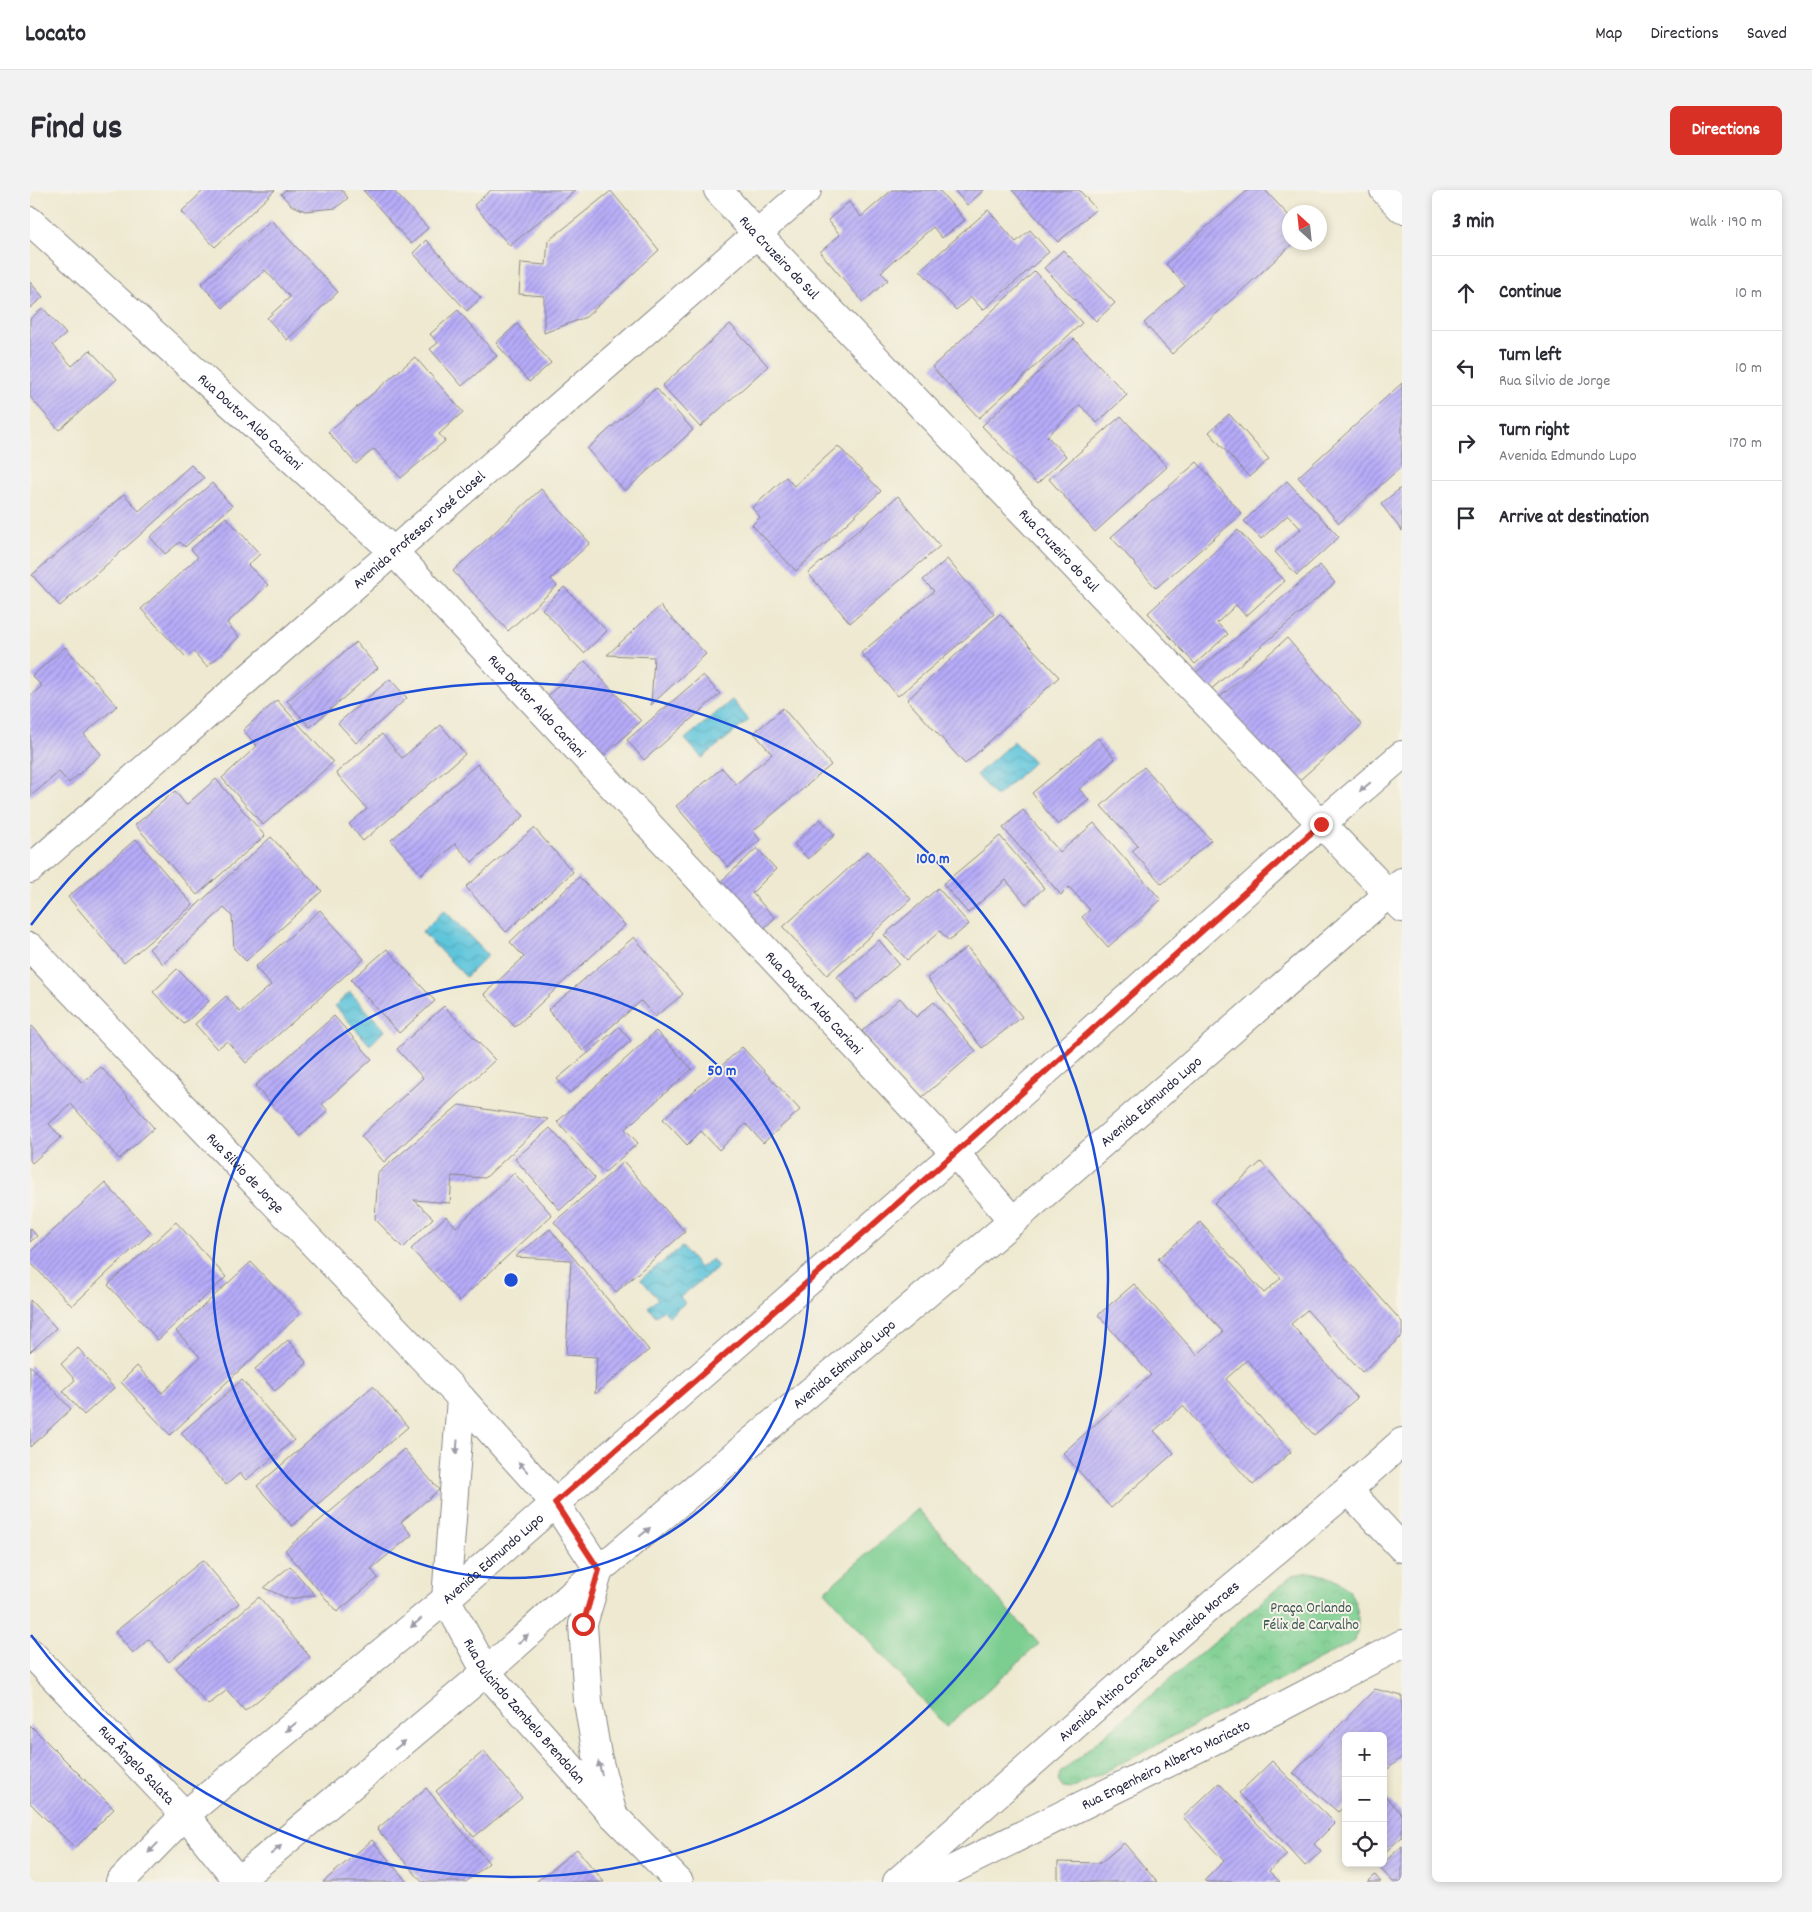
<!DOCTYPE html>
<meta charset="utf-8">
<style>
:root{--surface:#fff;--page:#f2f2f3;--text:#2b2b33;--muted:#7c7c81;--line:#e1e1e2;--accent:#d93025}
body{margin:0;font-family:Dekko,sans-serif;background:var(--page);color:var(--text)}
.controls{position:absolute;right:15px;bottom:15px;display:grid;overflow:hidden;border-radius:8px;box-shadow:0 2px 8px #0003}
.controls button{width:45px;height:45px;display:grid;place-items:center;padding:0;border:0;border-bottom:1px solid var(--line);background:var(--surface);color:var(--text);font:25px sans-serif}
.compass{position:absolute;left:1252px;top:15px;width:45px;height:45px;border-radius:50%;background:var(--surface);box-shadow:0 2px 8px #0003;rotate:333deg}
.stop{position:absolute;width:15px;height:15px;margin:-11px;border:4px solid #d93025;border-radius:50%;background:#fff}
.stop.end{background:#d93025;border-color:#fff;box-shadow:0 1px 5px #0008}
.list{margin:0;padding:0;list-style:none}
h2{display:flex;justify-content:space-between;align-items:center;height:65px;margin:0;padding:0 20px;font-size:21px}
h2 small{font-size:16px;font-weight:400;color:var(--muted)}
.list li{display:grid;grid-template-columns:32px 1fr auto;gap:15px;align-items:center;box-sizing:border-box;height:75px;padding:0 20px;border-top:1px solid var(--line)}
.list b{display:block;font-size:19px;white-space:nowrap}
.list p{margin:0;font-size:16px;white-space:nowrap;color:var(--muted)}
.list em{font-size:16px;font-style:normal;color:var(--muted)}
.icon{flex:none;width:28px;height:28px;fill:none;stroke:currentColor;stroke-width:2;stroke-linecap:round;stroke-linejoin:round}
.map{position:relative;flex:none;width:1372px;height:1692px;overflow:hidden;border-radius:8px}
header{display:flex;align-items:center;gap:30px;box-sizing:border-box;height:70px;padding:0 25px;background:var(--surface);border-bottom:1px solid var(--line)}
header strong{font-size:24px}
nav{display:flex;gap:28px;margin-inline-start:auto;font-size:18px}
.intro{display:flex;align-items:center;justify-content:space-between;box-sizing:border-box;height:120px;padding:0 30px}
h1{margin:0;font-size:35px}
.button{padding:12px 22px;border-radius:8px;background:var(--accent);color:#fff;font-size:18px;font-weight:700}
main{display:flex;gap:30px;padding:0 30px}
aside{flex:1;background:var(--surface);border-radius:8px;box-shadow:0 2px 8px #0003}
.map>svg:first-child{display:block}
.park{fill:url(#park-crowns);stroke:#4e7866}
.garden{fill:#7bce90;stroke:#4e7866}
.water{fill:url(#water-waves);stroke:#40748b}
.building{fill:url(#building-hatch)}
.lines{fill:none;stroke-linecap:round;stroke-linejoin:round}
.street-casing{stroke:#888686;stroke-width:30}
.secondary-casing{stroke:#888686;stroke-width:30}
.street{stroke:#fff;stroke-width:28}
.secondary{stroke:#fff;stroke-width:28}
.oneway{fill:#9c9ca7}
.route{stroke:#d93025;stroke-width:6}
.ring{fill:none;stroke:#1d4ed8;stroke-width:2.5}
.labels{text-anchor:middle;stroke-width:4;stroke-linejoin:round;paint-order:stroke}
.street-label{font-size:15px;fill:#22223b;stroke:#f7f3e8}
.park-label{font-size:15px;fill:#3d5654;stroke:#f7f3e8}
.centre{fill:#1d4ed8;stroke:#f7f3e8;stroke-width:2.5}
.ring-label{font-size:15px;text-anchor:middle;font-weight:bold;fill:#1d4ed8;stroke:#f7f3e8;stroke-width:4;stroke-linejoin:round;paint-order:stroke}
</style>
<header>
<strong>Locato</strong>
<nav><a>Map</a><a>Directions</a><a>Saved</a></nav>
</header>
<div class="intro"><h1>Find us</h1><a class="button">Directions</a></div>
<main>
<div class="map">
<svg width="1372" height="1692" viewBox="0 0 1372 1692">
<defs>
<pattern id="park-crowns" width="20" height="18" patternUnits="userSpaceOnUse" patternTransform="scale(1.25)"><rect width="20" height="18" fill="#7bce90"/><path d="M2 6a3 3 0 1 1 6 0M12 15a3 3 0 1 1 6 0" fill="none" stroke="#6ab17d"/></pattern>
<pattern id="water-waves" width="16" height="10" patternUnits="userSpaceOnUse" patternTransform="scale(1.25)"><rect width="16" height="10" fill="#5ec5db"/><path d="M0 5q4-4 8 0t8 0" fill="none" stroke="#51a9bd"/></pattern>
<pattern id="building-hatch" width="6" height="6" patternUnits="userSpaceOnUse" patternTransform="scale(1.25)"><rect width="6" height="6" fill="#b7acf9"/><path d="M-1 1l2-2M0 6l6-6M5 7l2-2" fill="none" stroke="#948ccb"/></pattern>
</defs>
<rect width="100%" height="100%" fill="#f7f3e8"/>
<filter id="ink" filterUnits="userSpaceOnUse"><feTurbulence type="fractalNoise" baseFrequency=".02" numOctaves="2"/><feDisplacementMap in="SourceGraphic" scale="10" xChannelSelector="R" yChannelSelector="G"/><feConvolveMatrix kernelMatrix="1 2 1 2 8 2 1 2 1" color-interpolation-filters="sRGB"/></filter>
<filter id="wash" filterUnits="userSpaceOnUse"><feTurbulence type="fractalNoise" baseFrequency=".0096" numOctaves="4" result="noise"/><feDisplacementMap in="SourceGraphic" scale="20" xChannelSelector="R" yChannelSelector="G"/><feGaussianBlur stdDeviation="1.12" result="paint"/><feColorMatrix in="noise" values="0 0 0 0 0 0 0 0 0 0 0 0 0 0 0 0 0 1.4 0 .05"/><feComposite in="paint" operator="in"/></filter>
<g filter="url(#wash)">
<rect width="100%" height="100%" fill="#eee9d0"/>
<path class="park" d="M 1279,1382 C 1319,1387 1335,1412 1325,1451 L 1042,1599 L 1033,1598 L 1028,1591 L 1030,1583 L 1263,1385 Z"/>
<path class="garden" d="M 888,1319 L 1009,1454 L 916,1537 L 795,1401 Z"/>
<path class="water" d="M 702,510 L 719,530 L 672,568 L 655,549 Z
M 984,551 L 1004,572 L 966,607 L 946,585 Z
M 414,720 L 458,765 L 436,787 L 392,742 Z
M 320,802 L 355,840 L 340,855 L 305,816 Z
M 652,1057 L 669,1078 L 682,1069 L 688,1077 L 650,1107 L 655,1113 L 639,1126 L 634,1120 L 626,1126 L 618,1117 L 628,1109 L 611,1089 Z"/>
<g id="blocks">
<path class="building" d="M 174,0 L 245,0 L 185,57 L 151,22 Z
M 256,0 L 312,0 L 318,8 L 306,18 L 275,21 L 261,15 L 251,4 Z
M 333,0 L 363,0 L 398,38 L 381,54 Z
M 461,0 L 546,0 L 480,56 L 444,15 Z
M 862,0 L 909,0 L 935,30 L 912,48 L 903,37 L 851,82 L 858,90 L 833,112 L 790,62 L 810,45 L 798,30 L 819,12 L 831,27 Z
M 924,0 L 954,0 L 937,15 Z
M 982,0 L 1049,0 L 1066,19 L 1028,52 Z
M 1218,0 L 1235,0 L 1260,27 L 1260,52 L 1265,52 L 1142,164 L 1114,133 L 1155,96 L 1136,74 Z
M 581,1 L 629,60 L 556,127 L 514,143 L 514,106 L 489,104 L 491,73 L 516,75 L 518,51 Z
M 958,20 L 986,52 L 1000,40 L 1019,62 L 953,120 L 941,107 L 926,120 L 890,80 Z
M 241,30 L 308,102 L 257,150 L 237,128 L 260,107 L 235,80 L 193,118 L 171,94 Z
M 396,50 L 451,108 L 437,121 L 383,63 Z
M 1033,60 L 1085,113 L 1066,131 L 1014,78 Z
M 1005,81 L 1052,133 L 949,228 L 902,177 Z
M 0,92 L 13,107 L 0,118 Z
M 13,118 L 36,144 L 23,155 L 42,176 L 60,160 L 87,189 L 29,240 L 0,207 L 0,129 Z
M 428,120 L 467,166 L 432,196 L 400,159 L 408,153 L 400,144 Z
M 487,134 L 521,173 L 499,192 L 466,153 Z
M 700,134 L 738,176 L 670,237 L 632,196 Z
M 1044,149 L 1097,205 L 1067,233 L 1050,215 L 1017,246 L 1036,266 L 1007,294 L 952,236 Z
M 385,167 L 433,222 L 409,244 L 415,251 L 371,288 L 344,259 L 326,274 L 298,242 Z
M 1372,193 L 1372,276 L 1309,333 L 1268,287 Z
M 626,198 L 663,240 L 595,301 L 557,259 Z
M 1199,224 L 1239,269 L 1219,287 L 1179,242 Z
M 1091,226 L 1137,277 L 1065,342 L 1019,289 Z
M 808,256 L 851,301 L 766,381 L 722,335 L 730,327 L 722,318 L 756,287 L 764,296 Z
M 1167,272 L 1212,324 L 1126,398 L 1081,347 Z
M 161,275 L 174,288 L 30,416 L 2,385 L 94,304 L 109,321 Z
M 1257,291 L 1309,347 L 1267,385 L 1245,362 L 1271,339 L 1258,325 L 1231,349 L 1214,331 Z
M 182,293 L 202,316 L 155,357 L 150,352 L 135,364 L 120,347 Z
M 1372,297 L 1372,341 L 1351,314 Z
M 511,299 L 560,353 L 521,389 L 527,396 L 478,441 L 423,381 Z
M 868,306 L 910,356 L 820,433 L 778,383 Z
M 196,327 L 230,364 L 218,375 L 238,395 L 197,433 L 209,447 L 177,477 L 163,461 L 156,467 L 111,419 L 168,367 L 161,359 Z
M 1208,340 L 1255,391 L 1216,426 L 1206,415 L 1187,433 L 1198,444 L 1165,474 L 1118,423 Z
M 917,369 L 964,424 L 868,506 L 831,463 L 904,401 L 893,390 Z
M 1290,375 L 1305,393 L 1179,501 L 1164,484 Z
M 534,397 L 577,441 L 554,463 L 512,419 Z
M 630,416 L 676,464 L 621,515 L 624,467 L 577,465 Z
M 970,424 L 1029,487 L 935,574 L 877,510 Z
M 1257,448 L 1332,535 L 1264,595 L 1189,508 Z
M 326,452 L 348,478 L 280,537 L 257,511 Z
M 35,457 L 87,516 L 54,544 L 71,564 L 39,593 L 29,582 L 0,607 L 0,506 L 12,496 L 2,486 Z
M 555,471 L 611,531 L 568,571 L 512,511 Z
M 673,485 L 690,504 L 614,570 L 597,550 Z
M 360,489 L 377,508 L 326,553 L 308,533 Z
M 247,510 L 303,572 L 233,635 L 192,588 L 227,556 L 213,540 Z
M 753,518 L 801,575 L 723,641 L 730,650 L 698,677 L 646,616 L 692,578 L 706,594 L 742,564 L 724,543 Z
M 411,535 L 435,564 L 333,651 L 319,634 L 337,619 L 306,583 L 352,544 L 372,568 Z
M 1068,548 L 1085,569 L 1049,599 L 1059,610 L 1028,635 L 1002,603 Z
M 447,574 L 494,626 L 442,672 L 425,654 L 391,684 L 361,650 Z
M 1114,577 L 1181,650 L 1132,694 L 1102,661 L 1108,656 L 1071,616 Z
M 186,589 L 235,646 L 167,705 L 105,635 L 145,601 L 156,615 Z
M 993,620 L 1030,662 L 1064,633 L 1131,710 L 1078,757 L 1052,727 L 1060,720 L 1039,697 L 1031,705 L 973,638 Z
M 790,629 L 805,645 L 778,669 L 764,654 Z
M 504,638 L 543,682 L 476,742 L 436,697 Z
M 970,646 L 1014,698 L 996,714 L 976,690 L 938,723 L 913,694 Z
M 241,647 L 292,701 L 216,771 L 204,759 L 202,726 L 194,718 L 133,774 L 119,759 Z
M 106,649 L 163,715 L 94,773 L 38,707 Z
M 727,658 L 746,679 L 722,703 L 745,728 L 728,744 L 684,698 Z
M 838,661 L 881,709 L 797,785 L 753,737 Z
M 549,687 L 595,735 L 485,837 L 454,804 L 494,767 L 480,752 Z
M 908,698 L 939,734 L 919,751 L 910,741 L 877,770 L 854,745 Z
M 290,720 L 334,769 L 216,873 L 197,851 L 187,859 L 165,834 L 196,806 L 210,822 L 241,795 L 225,777 Z
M 604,747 L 653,804 L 625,827 L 611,811 L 553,861 L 518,820 Z
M 849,750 L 869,774 L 827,810 L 807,787 Z
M 937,757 L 992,827 L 952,858 L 897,788 Z
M 357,759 L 405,811 L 369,843 L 321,790 Z
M 147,779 L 179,811 L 154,834 L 123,802 Z
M 870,808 L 886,827 L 904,812 L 946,861 L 890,909 L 832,841 Z
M 414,816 L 465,870 L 354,972 L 331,946 L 393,888 L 367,859 Z
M 304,826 L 342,869 L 292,914 L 298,921 L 270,946 L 225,896 Z
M 2,836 L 52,893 L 71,877 L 124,938 L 89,969 L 41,914 L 19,934 L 31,947 L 2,973 L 0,970 L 0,838 Z
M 589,837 L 601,851 L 540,903 L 527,889 Z
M 626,841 L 662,879 L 595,939 L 608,953 L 574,983 L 527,932 Z
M 712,857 L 770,920 L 733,953 L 716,934 L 689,960 L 671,941 L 657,955 L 633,929 Z
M 429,915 L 518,929 L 455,988 L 422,986 L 420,1013 L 384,1010 L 403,1028 L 373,1058 L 345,1029 L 348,983 Z
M 520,938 L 565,988 L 530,1020 L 485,969 Z
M 594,972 L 655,1042 L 586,1102 L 524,1032 Z
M 1231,972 L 1372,1132 L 1372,1146 L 1332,1182 L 1277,1120 L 1261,1134 L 1327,1208 L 1284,1245 L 1217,1170 L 1196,1189 L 1261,1262 L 1223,1295 L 1153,1216 L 1124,1241 L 1144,1263 L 1081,1318 L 1033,1263 L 1121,1185 L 1068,1125 L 1104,1094 L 1167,1165 L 1193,1142 L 1128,1069 L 1170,1032 L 1234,1103 L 1251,1088 L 1184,1013 Z
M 484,983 L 522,1025 L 429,1111 L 381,1059 L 416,1026 L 426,1037 Z
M 75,993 L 121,1042 L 42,1116 L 0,1072 L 0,1062 Z
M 146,1032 L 196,1087 L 128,1150 L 78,1095 Z
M 0,1038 L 7,1046 L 0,1052 Z
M 520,1039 L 619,1160 L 565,1204 L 567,1167 L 536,1165 L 541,1070 L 485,1067 Z
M 221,1072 L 270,1124 L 140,1245 L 91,1192 L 107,1176 L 132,1203 L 170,1167 L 146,1141 Z
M 0,1110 L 26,1138 L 0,1162 Z
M 258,1150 L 277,1173 L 245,1201 L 225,1179 Z
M 48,1158 L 84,1198 L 54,1225 L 33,1201 L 45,1190 L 31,1174 Z
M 0,1175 L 41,1219 L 0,1257 Z
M 212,1190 L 264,1250 L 216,1290 L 210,1283 L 196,1295 L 151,1243 Z
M 343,1196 L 378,1237 L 262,1336 L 227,1296 Z
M 374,1259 L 409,1300 L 371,1332 L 382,1345 L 341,1379 L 348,1388 L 307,1422 L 255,1360 Z
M 173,1370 L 209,1413 L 139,1472 L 119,1449 L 103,1463 L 85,1442 Z
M 260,1376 L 285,1405 L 259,1409 L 234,1398 Z
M 229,1407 L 280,1467 L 215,1521 L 197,1500 L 178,1515 L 146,1478 Z
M 1345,1499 L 1372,1506 L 1372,1567 L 1353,1583 L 1353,1546 L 1316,1546 L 1316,1615 L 1308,1622 L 1263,1583 Z
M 0,1535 L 84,1619 L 45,1658 L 0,1613 Z
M 454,1561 L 492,1608 L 444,1647 L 406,1601 Z
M 1242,1571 L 1305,1633 L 1284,1654 L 1291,1662 L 1275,1676 L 1209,1603 Z
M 1189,1593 L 1257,1665 L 1239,1681 L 1250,1692 L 1177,1692 L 1175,1690 L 1194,1671 L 1153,1627 Z
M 396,1598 L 459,1673 L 436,1692 L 392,1692 L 347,1639 Z
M 1353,1604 L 1372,1624 L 1372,1647 L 1353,1664 Z
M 342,1650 L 377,1692 L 293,1692 Z
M 1094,1653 L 1127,1692 L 1028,1692 L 1028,1672 L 1070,1673 Z
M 1372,1656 L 1372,1692 L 1363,1692 L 1349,1677 Z
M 547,1659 L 574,1692 L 506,1692 Z
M 1345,1685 L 1351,1692 L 1338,1692 Z"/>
</g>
</g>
<g filter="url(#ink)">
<use href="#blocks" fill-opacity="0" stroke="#888686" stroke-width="1"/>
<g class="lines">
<g class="street-casing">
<g id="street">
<path id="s1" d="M 688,0 L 727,44 L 1372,718"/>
<path d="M 1354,0 L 1372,19"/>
<path id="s2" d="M 0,31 L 363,361 L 925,963 L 983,1031"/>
<path id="s3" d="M 0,679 L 777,0"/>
<path id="s4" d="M 0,757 L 431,1208 L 525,1313 L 569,1380 L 553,1434 L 558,1512 L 567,1565 L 583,1625"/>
<path id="s5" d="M 431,1208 L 416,1409 L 456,1482 L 583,1625 L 649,1692"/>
<path d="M 1318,1300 L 1372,1358"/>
<path id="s6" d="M 0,1462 L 155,1625 L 209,1692"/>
<path id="s7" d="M 867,1692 L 1186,1411 L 1318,1300 L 1372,1252"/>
<path id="s8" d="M 897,1692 L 1253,1516 L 1372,1454"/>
</g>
</g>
<g class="secondary-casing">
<g id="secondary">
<path id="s9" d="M 90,1692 L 155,1625 L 416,1409 L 925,963 L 1291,634 L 1372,565"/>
<path id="s10" d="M 207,1692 L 456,1482 L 569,1380 L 983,1031 L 1372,692"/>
</g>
</g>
<use href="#street" class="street"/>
<use href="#secondary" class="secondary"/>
</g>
<defs><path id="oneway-solid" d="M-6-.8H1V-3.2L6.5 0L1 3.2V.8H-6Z" transform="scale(1.25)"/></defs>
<g class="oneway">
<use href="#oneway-solid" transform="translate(1335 597) rotate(140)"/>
<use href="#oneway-solid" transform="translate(427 1257) rotate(94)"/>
<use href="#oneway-solid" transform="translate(493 1277) rotate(-132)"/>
<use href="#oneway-solid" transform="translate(615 1342) rotate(-40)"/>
<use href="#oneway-solid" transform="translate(386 1433) rotate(140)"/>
<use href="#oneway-solid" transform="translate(493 1449) rotate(-42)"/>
<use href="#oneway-solid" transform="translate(261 1537) rotate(140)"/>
<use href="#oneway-solid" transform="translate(370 1555) rotate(-40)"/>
<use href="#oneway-solid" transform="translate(570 1578) rotate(-105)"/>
<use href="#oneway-solid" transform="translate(123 1658) rotate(134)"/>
<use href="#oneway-solid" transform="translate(246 1660) rotate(-40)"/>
</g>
</g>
<g class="lines" filter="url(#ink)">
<path class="route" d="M 553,1434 L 569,1380 L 525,1313 L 925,963 L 1291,634"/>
</g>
<g class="ring">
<circle cx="481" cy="1090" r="298"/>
<path d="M1 735A597 597 0 1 1 1 1445"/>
</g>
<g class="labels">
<g class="street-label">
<text dy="5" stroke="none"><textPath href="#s1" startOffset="91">Rua Cruzeiro do Sul</textPath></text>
<text dy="5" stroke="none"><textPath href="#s2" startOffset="298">Rua Doutor Aldo Cariani</textPath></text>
<text dy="5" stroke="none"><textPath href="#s3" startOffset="516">Avenida Professor José Closel</textPath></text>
<text dy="5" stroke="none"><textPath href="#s1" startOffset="496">Rua Cruzeiro do Sul</textPath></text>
<text dy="5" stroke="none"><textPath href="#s2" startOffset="702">Rua Doutor Aldo Cariani</textPath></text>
<text dy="5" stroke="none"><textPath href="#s2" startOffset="1108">Rua Doutor Aldo Cariani</textPath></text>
<text dy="5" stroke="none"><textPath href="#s10" startOffset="1202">Avenida Edmundo Lupo</textPath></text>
<text dy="5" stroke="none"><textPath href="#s4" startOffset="312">Rua Silvio de Jorge</textPath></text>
<text dy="5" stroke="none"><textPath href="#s10" startOffset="798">Avenida Edmundo Lupo</textPath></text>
<text dy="5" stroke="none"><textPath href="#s9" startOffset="494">Avenida Edmundo Lupo</textPath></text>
<text dy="5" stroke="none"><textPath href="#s7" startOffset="335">Avenida Altino Corrêa de Almeida Moraes</textPath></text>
<text dy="5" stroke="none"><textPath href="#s5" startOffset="339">Rua Dulcindo Zambelo Brendolan</textPath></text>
<text dy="5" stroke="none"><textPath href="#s6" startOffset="155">Rua Ângelo Salata</textPath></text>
<text dy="5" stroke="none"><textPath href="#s8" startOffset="266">Rua Engenheiro Alberto Maricato</textPath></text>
</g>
<g class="park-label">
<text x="1281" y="1422">Praça Orlando<tspan x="1281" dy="17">Félix de Carvalho</tspan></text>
</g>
</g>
<circle cx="481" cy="1090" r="8" class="centre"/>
<g class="ring-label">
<text x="903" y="673">100 m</text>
<text x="692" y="885">50 m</text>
</g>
</svg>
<div class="controls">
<button>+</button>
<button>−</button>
<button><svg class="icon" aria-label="locate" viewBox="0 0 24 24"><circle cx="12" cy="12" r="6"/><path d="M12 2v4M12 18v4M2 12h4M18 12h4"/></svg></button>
</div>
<svg class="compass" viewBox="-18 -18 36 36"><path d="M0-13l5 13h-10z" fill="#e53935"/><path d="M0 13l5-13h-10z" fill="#7c7c81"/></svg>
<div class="stop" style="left:553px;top:1434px"></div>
<div class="stop end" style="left:1291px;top:634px"></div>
</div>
<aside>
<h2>3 min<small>Walk · 190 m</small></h2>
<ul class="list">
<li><svg class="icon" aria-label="ahead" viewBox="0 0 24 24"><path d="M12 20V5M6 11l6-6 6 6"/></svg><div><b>Continue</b></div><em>10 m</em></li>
<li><svg class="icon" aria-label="left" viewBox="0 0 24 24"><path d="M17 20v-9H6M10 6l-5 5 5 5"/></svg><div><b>Turn left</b><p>Rua Silvio de Jorge</p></div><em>10 m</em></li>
<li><svg class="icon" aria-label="right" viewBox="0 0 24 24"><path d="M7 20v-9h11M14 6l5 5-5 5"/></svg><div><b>Turn right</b><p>Avenida Edmundo Lupo</p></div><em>170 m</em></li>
<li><svg class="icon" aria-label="arrive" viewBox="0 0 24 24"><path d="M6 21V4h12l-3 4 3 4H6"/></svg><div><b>Arrive at destination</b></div></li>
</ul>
</aside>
</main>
